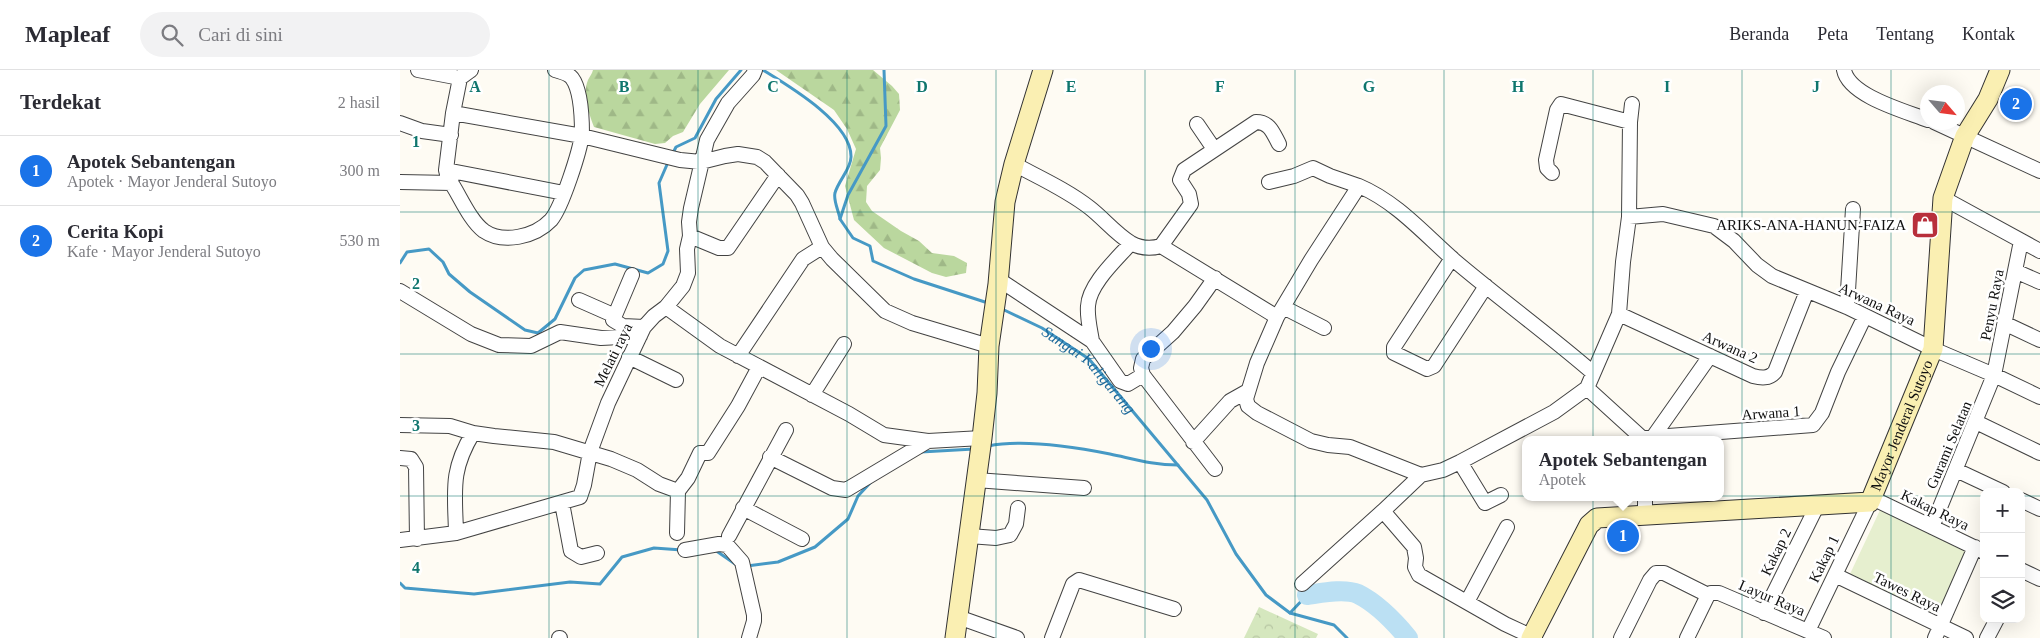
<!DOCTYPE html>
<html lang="id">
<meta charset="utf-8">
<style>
:root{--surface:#fff;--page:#f2f2f3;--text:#2b2b33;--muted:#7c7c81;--line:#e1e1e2;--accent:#1a73e8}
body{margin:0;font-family:Georgia,serif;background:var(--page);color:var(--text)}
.controls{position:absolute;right:15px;bottom:15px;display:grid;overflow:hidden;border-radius:10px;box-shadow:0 5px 20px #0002}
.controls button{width:45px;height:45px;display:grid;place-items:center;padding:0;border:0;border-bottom:1px solid var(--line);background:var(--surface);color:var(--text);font:25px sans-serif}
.compass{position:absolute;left:1520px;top:15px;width:45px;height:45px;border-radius:50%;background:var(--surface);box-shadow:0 5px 20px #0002;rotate:118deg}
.you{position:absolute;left:750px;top:278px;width:18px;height:18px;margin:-12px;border:4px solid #fff;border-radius:50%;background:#1a73e8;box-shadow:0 0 0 8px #1a73e833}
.badge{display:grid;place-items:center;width:32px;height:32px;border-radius:50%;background:var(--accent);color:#fff;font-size:16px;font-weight:700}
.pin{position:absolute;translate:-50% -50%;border:2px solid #fff;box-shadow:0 1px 5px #0006}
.popup{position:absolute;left:1122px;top:366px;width:202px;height:65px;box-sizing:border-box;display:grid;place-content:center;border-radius:10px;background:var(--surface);filter:drop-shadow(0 1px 4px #0005);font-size:16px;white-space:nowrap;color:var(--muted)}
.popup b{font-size:19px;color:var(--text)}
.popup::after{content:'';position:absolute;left:50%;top:100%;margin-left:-10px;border:10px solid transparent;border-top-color:var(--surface)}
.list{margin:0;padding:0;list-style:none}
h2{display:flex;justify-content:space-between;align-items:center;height:65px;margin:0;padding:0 20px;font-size:21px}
h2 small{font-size:16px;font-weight:400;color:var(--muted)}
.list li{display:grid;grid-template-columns:32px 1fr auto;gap:15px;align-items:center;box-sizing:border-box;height:70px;padding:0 20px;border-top:1px solid var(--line)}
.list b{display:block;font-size:19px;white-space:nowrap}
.list p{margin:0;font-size:16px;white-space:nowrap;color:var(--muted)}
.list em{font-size:16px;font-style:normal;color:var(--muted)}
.icon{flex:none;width:28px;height:28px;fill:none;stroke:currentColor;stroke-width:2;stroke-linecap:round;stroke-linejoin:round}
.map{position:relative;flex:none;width:1640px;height:568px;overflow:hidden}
header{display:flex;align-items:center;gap:30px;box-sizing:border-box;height:70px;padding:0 25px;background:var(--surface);border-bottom:1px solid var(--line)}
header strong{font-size:24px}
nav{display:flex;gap:28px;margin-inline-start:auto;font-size:18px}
.search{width:350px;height:45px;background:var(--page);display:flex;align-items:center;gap:12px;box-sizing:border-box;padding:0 18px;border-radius:28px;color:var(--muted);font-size:19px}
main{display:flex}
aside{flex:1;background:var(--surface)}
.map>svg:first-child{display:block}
.forest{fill:url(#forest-firs)}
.park{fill:url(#park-crowns)}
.pitch{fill:#e6efcf}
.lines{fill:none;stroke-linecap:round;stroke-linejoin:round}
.stream{stroke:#4699c5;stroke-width:3}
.river{stroke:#bbe0f3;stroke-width:20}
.street-casing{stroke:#434343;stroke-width:16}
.secondary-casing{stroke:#323232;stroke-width:21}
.street{stroke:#fff;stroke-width:14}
.secondary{stroke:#faefb2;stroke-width:19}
.grid{fill:none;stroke:#0f766e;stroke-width:1;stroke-opacity:0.55}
.labels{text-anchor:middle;stroke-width:5;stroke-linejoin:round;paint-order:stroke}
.poi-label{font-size:15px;fill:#101010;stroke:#fff;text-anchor:end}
.street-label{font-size:15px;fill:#101010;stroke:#fff}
.water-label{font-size:16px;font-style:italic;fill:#206b9b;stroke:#fff}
.grid-label{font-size:16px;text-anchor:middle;font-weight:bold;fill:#0f766e;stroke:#fff;stroke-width:5;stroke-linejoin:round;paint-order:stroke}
</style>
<header>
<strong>Mapleaf</strong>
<div class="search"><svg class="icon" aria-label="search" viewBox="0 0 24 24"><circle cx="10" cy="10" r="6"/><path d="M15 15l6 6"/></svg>Cari di sini</div>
<nav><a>Beranda</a><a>Peta</a><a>Tentang</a><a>Kontak</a></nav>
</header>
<main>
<aside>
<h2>Terdekat<small>2 hasil</small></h2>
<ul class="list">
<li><span class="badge">1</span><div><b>Apotek Sebantengan</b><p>Apotek · Mayor Jenderal Sutoyo</p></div><em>300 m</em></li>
<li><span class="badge">2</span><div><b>Cerita Kopi</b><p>Kafe · Mayor Jenderal Sutoyo</p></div><em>530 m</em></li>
</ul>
</aside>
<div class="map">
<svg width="1640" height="568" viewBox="0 0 1640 568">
<defs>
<pattern id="forest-firs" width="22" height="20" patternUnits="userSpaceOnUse" patternTransform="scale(1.25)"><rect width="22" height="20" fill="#bad79e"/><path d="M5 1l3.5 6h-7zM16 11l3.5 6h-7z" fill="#9fb887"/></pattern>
<pattern id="park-crowns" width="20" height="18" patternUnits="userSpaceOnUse" patternTransform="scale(1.25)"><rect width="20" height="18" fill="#d5e7be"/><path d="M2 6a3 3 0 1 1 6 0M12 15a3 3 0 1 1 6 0" fill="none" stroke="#b6c5a2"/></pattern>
</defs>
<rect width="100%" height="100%" fill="#fefbf3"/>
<path class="forest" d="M 193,0 L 329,0 L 300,34 L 283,62 L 273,66 L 265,73 L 255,74 L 194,57 C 189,44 182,24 188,10 C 190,6 192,4 193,0 Z
M 376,0 L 473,0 L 492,16 L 499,24 L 500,40 L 480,78 L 481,88 L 480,100 L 467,116 L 466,132 L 472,141 L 501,161 L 519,171 L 532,183 L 554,186 L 567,193 L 566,203 L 546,207 L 532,203 L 484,178 L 454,150 L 445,116 L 456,79 L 447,59 L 434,40 Z"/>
<path class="park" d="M 859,537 L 918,564 L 916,568 L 844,568 Z"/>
<path class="pitch" d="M 1481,438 L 1569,478 L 1538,545 L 1450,504 Z"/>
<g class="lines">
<g class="stream">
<path d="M 363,0 C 389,16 452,53 451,87 C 451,99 438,111 435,123 C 433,130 439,142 440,149"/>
<path d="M 484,0 L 486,56 L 448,125 L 440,149 L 453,168 L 470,176 L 473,191 L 514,209 L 588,233"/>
<path d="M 272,85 L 276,77 L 295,68 L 316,29 L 341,0"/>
<path d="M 0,193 L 7,182 L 29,179 L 43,192 L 49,204 L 70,222 L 125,260 L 138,263 L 155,249 L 175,208 L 184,200 L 215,194 L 248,203 L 263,194 L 268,181 L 259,113 L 269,90"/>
<path id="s1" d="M 600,238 L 642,258 L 689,289 L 807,430 L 836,484 L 866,525 L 890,543 L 907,525"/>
<path d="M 588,376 C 623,369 675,377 710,384 C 734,389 753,395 778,395"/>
<path d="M 521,382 L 574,379"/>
<path d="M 315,480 L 338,496"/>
<path d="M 347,496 L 378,492 L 415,477 L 448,449 L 458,426 L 471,412"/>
<path d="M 0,513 L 5,518 L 74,524 L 170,512 L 200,514 L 222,487 L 254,478 L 282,480"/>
<path d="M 890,543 L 934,555 L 947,568"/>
</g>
<path class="river" d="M 907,525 C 921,523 944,518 958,524 C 978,534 994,551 1008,568"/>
<g class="street-casing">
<path id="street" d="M 18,0 L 60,8
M 71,0 L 60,8 L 53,43 L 46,100 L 48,108 C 59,123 69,150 84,161 C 103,174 135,167 151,150 C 162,137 180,81 182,64 C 182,50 181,20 172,8 C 168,3 161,2 155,0
M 1444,0 C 1449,26 1505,41 1528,50
M 1232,34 L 1230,52 L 1229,147 L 1223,192 L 1219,244 L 1187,318 L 1242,368
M 53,43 L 182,66 L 280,90 L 301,92 L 325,86 L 338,84 L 357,87 L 365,92 L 397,125 L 402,133 L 422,177 L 432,189 L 485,241 L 512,253 L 589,276
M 1534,52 L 1640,101
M 0,53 L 22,61 L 51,65
M 797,54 L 814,79
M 614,94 C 640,108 667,120 690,138 C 704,149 716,164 731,173 C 740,178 751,179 761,176 L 877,247
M 46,100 L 164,123
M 1152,103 L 1147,98 L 1146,90 L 1157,40 L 1161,34 L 1230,52
M 0,112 L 52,113
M 869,112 L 894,106 L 913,98 L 930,106 L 959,116
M 1543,128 L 1640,181
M 1229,147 L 1263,144 L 1314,156 L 1334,171 L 1357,195 L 1372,206 L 1447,237 L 1533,279 L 1594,305 L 1640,327
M 290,166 L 319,178 L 328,178 L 378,105
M 761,176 L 791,134 L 789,124 L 780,110 L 784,100 L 856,52 C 870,52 873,63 879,74
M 1052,188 L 994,277 L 994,283 L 1027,299 L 1034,296 L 1086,216
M 1615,201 L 1640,212
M 232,205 L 213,250 L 223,256 L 244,257
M 598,209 L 692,271 L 720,311 L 728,314 L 743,305 L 815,399
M 0,221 L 71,264 L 99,275 L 131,276 L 160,262 L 201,268 L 240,266
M 179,230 L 213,245
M 266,237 L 283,216 L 288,203 L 287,179 L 290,166 L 289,152 L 291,138 L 307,70 L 328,33 L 353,5 L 355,0
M 883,237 L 924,258
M 1447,237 L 1453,139
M 1219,244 L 1353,306 C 1361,308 1369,309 1375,302 L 1407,221
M 1606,254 L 1640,270
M 692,271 C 690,259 687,247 688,236 C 689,214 717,189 731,173
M 338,286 L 403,189 L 422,177
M 229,287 L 276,310
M 743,305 L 741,298 L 743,289 L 773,262 L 795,236 L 815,208
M 412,325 L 444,274
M 1576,352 L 1640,383
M 0,355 L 50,356 L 73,363 L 94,366 L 154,372 L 211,389 L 237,400 L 259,414 L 278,421
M 1253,367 L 1310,286
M 1242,370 L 1242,368 L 1413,355 L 1422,343 L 1438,302 L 1465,246
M 793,372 L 830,331 L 846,322
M 370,387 L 432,418 L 446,420 L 528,371
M 0,388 L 11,389 L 16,397 L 17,469
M 1060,392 L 1085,433 L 1101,425
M 1556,400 L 1603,422
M 1021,405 L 950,377 L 928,375 L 911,371 L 857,343 L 848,336 L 846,329 L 857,293 L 877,247 L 911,190 L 959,116 C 997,132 1025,165 1055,191 C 1100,229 1148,264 1192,302
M 576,410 L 684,418
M 1245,427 L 1245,445
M 1472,428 L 1584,482
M 1621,430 L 1640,439
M 162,433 L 171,481 L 181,487 L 197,483
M 343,438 L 402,469
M 1532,457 L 1594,305 L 1621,171
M 56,463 C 55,421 50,401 73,363
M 277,463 L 278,421 L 288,408 L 300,383 L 308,383 L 338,336 L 359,297
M 329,466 L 386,360
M 569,466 L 596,468 L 610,465 L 616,454 L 618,438
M 0,470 L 56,463 L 180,427 L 184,415 L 190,382 L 208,333 L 244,257 L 254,246 L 266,237 L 320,276 L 449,344 L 484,365 L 528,371 L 582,368
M 285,480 L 319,474 L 327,475 L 342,492 L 354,545 L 354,551 L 349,568
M 1621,500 L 1640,509
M 1435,505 L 1566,568
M 902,514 L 983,441
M 1308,525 L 1311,523 L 1319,523 L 1424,568
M 1067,532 L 1107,457
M 1364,543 L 1417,436
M 558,547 L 617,568
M 1408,561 L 1470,432
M 159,568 L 160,568
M 652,568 L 673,514 L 679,510 L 774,539
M 1135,568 L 1105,554 L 1019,505 L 1015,497 L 1016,488 L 1014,477 L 983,441 L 1021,405 L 1043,400 L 1060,392 L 1154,342 L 1187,318
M 1221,568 L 1250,510 L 1256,503 L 1264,503 L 1308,525
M 1287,568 L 1308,525
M 1535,568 L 1575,477
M 1587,568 L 1597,549"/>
</g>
<g class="secondary-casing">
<g id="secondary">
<path d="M 555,568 L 582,368 L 587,323 L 589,276 L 598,214 L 605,132 L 614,94 L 643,0"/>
<path id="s2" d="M 1131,568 L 1189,455 L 1197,448 L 1470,432 L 1533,279 L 1543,128 L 1565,66 L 1588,29 L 1600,0"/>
</g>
</g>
<use href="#street" class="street"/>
<use href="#secondary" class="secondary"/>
</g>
<path class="grid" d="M 149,0 L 149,568M 298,0 L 298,568M 447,0 L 447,568M 596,0 L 596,568M 745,0 L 745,568M 895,0 L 895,568M 1044,0 L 1044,568M 1193,0 L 1193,568M 1342,0 L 1342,568M 1491,0 L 1491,568M 0,142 L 1640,142M 0,284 L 1640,284M 0,426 L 1584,426M 1621,426 L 1640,426"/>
<defs>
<g id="shop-square" transform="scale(1.4375)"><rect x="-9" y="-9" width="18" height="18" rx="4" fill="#b82f3c" stroke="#fff"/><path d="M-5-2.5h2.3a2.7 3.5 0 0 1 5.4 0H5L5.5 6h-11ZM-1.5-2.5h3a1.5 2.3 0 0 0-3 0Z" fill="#fff"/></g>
</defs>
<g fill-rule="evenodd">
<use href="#shop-square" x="1525" y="155"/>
</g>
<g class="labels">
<g class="poi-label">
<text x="1506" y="160">ARIKS-ANA-HANUN-FAIZA</text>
</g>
<g class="street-label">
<text transform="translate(1477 234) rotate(25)" y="5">Arwana Raya</text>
<text transform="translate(1592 235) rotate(-79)" y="5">Penyu Raya</text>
<text transform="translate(1330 277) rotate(24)" y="5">Arwana 2</text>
<text transform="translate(213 285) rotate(-64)" y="5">Melati raya</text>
<text transform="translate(1371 343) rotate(-4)" y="5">Arwana 1</text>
<text dy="5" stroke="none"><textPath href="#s2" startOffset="494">Mayor Jenderal Sutoyo</textPath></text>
<text transform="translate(1549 375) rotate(-67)" y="5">Gurami Selatan</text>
<text transform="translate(1535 440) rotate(26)" y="5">Kakap Raya</text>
<text transform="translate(1376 482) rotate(-64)" y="5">Kakap 2</text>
<text transform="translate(1424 489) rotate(-64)" y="5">Kakap 1</text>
<text transform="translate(1507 522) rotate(26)" y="5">Tawes Raya</text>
<text transform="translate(1372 528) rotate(23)" y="5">Layur Raya</text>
</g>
<g class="water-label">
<text dy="6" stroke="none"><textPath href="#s1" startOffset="110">Sungai Kaligarang</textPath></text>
</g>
</g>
<g class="grid-label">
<text x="75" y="22">A</text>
<text x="224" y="22">B</text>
<text x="373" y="22">C</text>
<text x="522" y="22">D</text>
<text x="671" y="22">E</text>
<text x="820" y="22">F</text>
<text x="969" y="22">G</text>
<text x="1118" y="22">H</text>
<text x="1267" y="22">I</text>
<text x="1416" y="22">J</text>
<text x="16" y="77">1</text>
<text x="16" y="219">2</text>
<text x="16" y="361">3</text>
<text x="16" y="503">4</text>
</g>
</svg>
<div class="controls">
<button>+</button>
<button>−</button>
<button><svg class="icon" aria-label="layers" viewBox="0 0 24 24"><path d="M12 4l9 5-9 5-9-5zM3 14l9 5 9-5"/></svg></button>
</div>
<svg class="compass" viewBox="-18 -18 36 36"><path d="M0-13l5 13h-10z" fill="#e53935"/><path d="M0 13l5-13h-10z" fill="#7c7c81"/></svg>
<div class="you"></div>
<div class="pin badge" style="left:1223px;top:466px">1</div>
<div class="popup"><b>Apotek Sebantengan</b>Apotek</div>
<div class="pin badge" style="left:1616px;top:34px">2</div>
</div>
</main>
